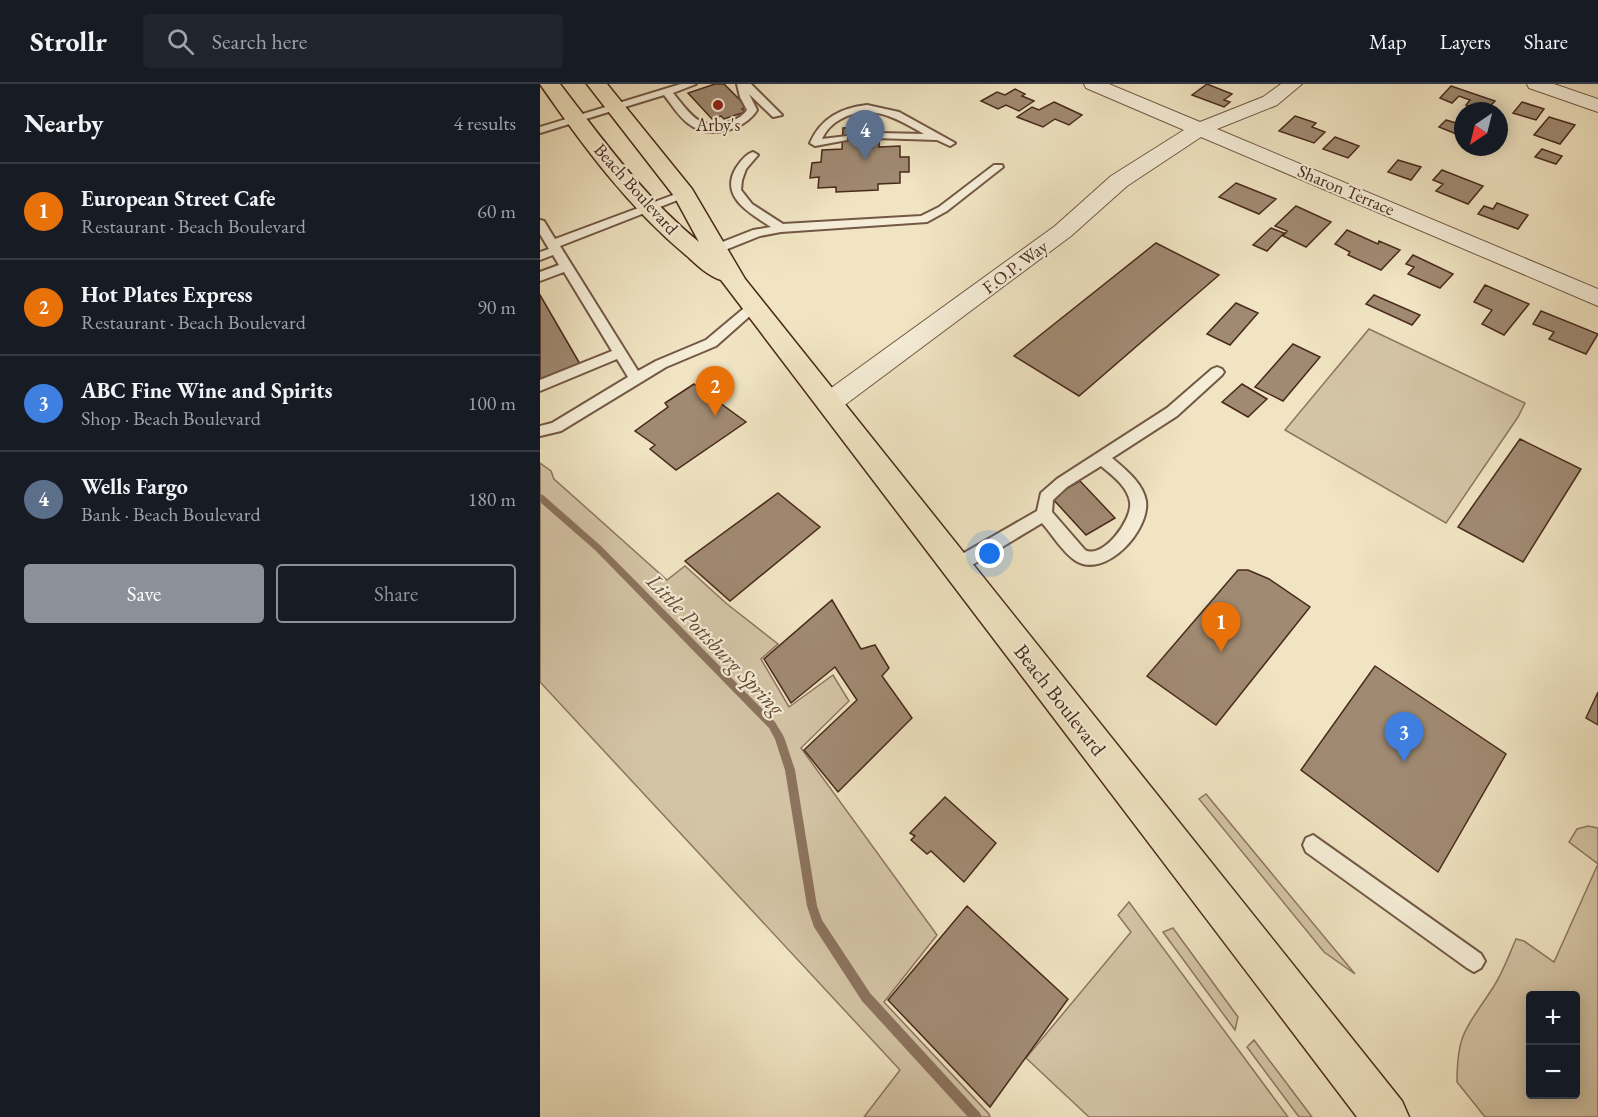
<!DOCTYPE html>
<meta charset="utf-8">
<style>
:root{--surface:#171b24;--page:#20242c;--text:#f1f3f6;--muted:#9ea1a6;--line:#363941;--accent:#8c9099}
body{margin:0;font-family:"EB Garamond",serif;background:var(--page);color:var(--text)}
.controls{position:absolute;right:18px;bottom:18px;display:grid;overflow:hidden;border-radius:6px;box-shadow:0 3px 15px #0003}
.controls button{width:54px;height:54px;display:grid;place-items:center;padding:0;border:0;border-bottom:2px solid var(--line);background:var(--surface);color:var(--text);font:30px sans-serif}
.compass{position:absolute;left:914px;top:18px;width:54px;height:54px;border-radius:50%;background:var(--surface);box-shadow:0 3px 15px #0003;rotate:215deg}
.you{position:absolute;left:450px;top:470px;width:21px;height:21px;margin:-15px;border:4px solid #fff;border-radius:50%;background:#1a73e8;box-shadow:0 0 0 9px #1a73e833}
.badge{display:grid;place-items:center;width:39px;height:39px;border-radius:50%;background:var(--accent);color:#fff;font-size:20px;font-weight:700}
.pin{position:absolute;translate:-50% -50px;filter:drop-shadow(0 2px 3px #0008)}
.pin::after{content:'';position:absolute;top:32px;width:21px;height:18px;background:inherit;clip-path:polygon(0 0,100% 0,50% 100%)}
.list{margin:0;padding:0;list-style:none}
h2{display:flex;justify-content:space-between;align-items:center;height:78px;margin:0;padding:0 24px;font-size:26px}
h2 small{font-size:20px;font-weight:400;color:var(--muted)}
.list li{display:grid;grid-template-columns:39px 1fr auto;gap:18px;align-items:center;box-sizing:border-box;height:96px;padding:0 24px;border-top:2px solid var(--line)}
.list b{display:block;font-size:22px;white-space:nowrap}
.list p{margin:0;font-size:20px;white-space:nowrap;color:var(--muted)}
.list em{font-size:20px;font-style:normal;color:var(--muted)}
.actions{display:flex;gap:12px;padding:18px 24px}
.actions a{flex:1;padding:14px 0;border:2px solid var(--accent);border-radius:6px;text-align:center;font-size:21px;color:var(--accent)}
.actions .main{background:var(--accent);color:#fff}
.icon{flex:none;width:33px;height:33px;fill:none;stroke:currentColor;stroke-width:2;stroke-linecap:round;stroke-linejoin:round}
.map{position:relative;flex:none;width:1058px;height:1033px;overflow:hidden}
header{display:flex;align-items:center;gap:36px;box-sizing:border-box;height:84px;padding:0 30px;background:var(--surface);border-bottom:2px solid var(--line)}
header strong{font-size:28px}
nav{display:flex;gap:33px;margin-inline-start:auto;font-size:21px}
.search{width:420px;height:54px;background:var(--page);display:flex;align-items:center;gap:15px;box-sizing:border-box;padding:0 21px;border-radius:6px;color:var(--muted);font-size:22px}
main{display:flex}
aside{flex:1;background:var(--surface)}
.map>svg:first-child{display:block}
.green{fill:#d4c4a6;stroke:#8e7660;stroke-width:1.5;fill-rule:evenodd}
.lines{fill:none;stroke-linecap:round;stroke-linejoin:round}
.stream{fill:#8b735d;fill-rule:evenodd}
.building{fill:#a08a72;stroke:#49291b;stroke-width:1.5}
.lane-casing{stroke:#735845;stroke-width:4}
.street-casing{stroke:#735845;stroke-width:2}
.highway-casing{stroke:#49291b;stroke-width:3}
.lane{fill:#f5edd7;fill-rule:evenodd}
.street{fill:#f5edd7;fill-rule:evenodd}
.highway{fill:#f0e4c2;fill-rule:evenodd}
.poi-dot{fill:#8f2418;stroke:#f5edd7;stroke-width:2}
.labels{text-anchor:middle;stroke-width:4.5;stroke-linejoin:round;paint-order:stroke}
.far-poi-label{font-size:18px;fill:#49291b;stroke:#f5edd7}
.far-street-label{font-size:18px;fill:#49291b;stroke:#f5edd7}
.street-label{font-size:21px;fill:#49291b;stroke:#f5edd7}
.water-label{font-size:22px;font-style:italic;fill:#644836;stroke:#f5edd7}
</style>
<header>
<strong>Strollr</strong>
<div class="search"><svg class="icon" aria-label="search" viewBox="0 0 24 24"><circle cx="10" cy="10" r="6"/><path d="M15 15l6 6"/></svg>Search here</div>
<nav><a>Map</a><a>Layers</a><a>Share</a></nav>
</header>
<main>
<aside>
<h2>Nearby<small>4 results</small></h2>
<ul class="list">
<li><span class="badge" style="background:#e8710a">1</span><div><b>European Street Cafe</b><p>Restaurant · Beach Boulevard</p></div><em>60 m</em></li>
<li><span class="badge" style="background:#e8710a">2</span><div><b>Hot Plates Express</b><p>Restaurant · Beach Boulevard</p></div><em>90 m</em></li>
<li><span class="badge" style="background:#3f7fe0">3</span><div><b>ABC Fine Wine and Spirits</b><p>Shop · Beach Boulevard</p></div><em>100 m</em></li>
<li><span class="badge" style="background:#5c6f8a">4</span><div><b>Wells Fargo</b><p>Bank · Beach Boulevard</p></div><em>180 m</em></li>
</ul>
<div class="actions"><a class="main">Save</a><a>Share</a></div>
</aside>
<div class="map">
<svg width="1058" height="1033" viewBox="0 0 1058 1033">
<rect width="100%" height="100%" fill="#f0e4c2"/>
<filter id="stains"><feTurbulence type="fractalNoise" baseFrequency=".00333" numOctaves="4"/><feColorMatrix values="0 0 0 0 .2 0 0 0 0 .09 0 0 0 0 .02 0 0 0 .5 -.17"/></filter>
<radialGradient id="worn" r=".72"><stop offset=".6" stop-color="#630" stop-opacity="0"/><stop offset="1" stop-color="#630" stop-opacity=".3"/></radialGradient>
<path class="green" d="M 829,245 L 985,319 L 978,333 L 906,439 L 745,346 Z
M 0,379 L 11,387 L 14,395 L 127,496 L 145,482 L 187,520 L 238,560 L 221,575 L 249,623 L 293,591 L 309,617 L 261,664 L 397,851 L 344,918 L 449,1030 L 450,1033 L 324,1033 L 360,986 L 0,598 Z
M 666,710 L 815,890 L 784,868 L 659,715 Z
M 1048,742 L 1058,744 L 1058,1033 L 945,1033 L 917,998 C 917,946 928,943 954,902 C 963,888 969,871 976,855 L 984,857 L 1014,878 L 1058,780 L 1029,758 L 1037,745 ZM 990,912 L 1036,912 L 1036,1010 L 990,1010 Z
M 589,818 L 748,1033 L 549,1033 L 486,974 L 591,848 L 578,831 Z
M 633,844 L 698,933 L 695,946 L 623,848 Z
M 714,956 L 772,1033 L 759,1033 L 707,963 Z"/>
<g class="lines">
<path class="stream" d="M 0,410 L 3,411 L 61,462 L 235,638 L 244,653 L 255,686 L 277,822 L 282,836 L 330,909 L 440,1029 L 442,1033 L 428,1033 L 322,917 L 274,843 L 267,822 L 245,686 L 235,655 L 229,644 L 55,466 L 0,418 Z"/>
</g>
<path class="building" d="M 175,0 L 184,0 L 207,23 L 202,25 L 205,28 L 184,35 L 181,32 L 172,35 L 148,9 Z
M 667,0 L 692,10 L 684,16 L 690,18 L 684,23 L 652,11 Z
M 911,2 L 955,17 L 945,27 L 926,21 L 930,16 L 919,12 L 912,19 L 900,14 Z
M 475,5 L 485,10 L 482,12 L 494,17 L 479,27 L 466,21 L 458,25 L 441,17 L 457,8 L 465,11 Z
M 514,18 L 542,31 L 529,41 L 515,35 L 503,43 L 477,33 L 492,23 L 499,26 Z
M 982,18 L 1004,25 L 996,36 L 973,29 Z
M 755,32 L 776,39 L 772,43 L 785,48 L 774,59 L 739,47 Z
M 1009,33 L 1035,41 L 1020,60 L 994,51 Z
M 906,36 L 923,41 L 923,46 L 919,51 L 899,43 Z
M 340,42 L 339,63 L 360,62 L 360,73 L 369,73 L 369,88 L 360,88 L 360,99 L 338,100 L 338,106 L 296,108 L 296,103 L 278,104 L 279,93 L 270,94 L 272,79 L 281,78 L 282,66 L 302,65 L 303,44 Z
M 795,53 L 819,62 L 808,74 L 783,65 Z
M 1002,65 L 1022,72 L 1016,80 L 995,73 Z
M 858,76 L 881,83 L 871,96 L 848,88 Z
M 902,86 L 943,102 L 928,120 L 896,107 L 903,100 L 893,96 Z
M 696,99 L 736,115 L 719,130 L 679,113 Z
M 957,119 L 988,131 L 978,145 L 938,130 L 944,122 L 953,125 Z
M 756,122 L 791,138 L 766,163 L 743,152 L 747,147 L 735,142 Z
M 731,144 L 744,149 L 727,167 L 713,161 Z
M 807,146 L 838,160 L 839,157 L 860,166 L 841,186 L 808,171 L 810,168 L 795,160 Z
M 616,159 L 679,191 L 539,312 L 474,272 Z
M 873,171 L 913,190 L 900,204 L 868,190 L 874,183 L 866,180 Z
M 945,201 L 989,220 L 964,251 L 942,240 L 952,226 L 934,218 Z
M 0,211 L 40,280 L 0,297 Z
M 834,211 L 880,231 L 872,241 L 826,220 Z
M 696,219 L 718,229 L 690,261 L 667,250 Z
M 1001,227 L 1058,250 L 1046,270 L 1009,255 L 1014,248 L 993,240 Z
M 753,260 L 780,273 L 743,317 L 715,303 Z
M 154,300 L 206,338 L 136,386 L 110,365 L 115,361 L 95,347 L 128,323 L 125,319 Z
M 702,300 L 727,315 L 708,333 L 682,318 Z
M 980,355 L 1041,385 L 983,478 L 918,443 Z
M 540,397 L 575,434 L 546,451 L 511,413 Z
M 238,409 L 280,443 L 190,517 L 145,477 Z
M 698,486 L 708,486 L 729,495 L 770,523 L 676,641 L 607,592 Z
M 292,516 L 321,565 L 335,561 L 349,584 L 342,592 L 372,634 L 298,708 L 264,666 L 317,616 L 295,583 L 251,619 L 224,575 Z
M 835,582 L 966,670 L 898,788 L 761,686 Z
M 1058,608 L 1058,641 L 1046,634 Z
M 405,713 L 456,759 L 424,798 L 391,767 L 387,770 L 371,756 L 375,752 L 370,749 Z
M 427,822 L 528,915 L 450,1023 L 348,916 Z"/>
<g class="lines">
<g class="lane-casing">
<path id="lane" d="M 141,0 L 156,0 L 133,9 C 148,27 160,48 187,39 C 195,36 202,33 207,26 L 200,13 L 197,0 L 211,0 L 242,31 L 233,33 L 209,10 L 217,26 C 205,46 169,56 149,40 C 139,33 132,21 124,11 L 0,49 L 0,43 Z
M 327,21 L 359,28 L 415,59 L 410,62 L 397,56 L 335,54 L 335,50 L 339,49 L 384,50 C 358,35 331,18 301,35 C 293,39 286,46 282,55 L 307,52 L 307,56 L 275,62 L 270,59 C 281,34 301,24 327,21 Z
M 213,68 L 218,71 L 206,85 L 202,96 L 201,106 L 212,120 L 243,140 L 381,132 L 399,123 L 454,81 L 462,81 L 463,83 L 407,127 L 387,138 L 241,148 L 220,152 L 170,172 L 162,172 L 162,166 L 213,146 L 231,143 C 210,129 179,113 196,84 C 200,78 206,70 213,68 Z
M 144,107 L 150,110 L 148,112 L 20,162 L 98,287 L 116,277 L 166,256 L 209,220 L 214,219 L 220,223 L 176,262 L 126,283 L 21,347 L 0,352 L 0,342 L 12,339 L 88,293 L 77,275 L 0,307 L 0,296 L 72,267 L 24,188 L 0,197 L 0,188 L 19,181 L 13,171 L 0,176 L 0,168 L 9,165 L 0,150 L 0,136 L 4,137 L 15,155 Z
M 677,283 L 682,285 L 684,288 L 682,291 L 637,332 L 572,374 C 585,385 603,399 606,417 C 610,446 566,495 536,477 C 523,469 512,450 502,439 L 422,487 L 416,489 L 410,487 L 408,482 L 410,477 L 497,427 L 501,409 L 517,395 L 627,324 L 672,285 ZM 561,382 C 572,391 588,403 590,418 C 593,435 563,476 545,466 L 512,428 L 513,416 L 527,403 Z
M 773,751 L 941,870 L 945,877 L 941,884 L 934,888 L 927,884 L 766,768 L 763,761 L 766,754 Z"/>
</g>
<g class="street-casing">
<path id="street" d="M 544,0 L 569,0 L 660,38 L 723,13 L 741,0 L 762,0 L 737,21 L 677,45 L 1058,205 L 1058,222 L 661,53 L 587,102 L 531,152 L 298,326 L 289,329 L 280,326 L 276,319 L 280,312 L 515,142 L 571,92 L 644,46 L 546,4 Z
M 987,0 L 1014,0 L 1058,15 L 1058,28 L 989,4 Z"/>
</g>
<g class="highway-casing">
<path id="highway" d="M 0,0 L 20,0 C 63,56 104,113 159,158 L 134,112 L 47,0 L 67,0 L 152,105 L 205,195 L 862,1017 L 869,1033 L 817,1033 L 181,196 C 168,192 157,181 147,172 C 89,124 43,62 0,0 Z"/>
</g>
<use href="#lane" class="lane"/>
<use href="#street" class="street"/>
<use href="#highway" class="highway"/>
</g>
<circle class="poi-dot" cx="178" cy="21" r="6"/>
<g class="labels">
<g class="far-poi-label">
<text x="178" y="47">Arby's</text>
</g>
<g class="far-street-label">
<text transform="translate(96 105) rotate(48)" y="6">Beach Boulevard</text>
<text transform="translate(806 106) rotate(23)" y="6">Sharon Terrace</text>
<text transform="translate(475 183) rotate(-37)" y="6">F.O.P. Way</text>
</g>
<g class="street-label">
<text transform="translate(520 616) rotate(52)" y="7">Beach Boulevard</text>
</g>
<g class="water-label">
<text transform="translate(176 560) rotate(46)" y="8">Little Pottsburg Spring</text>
</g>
</g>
<rect width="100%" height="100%" filter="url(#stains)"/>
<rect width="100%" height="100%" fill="url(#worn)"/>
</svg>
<div class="controls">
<button>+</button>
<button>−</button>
</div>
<svg class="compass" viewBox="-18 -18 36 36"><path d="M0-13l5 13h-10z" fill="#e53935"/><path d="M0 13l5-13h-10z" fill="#9ea1a6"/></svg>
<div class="you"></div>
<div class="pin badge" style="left:681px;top:568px;background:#e8710a">1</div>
<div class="pin badge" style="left:175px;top:332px;background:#e8710a">2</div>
<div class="pin badge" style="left:864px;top:678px;background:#3f7fe0">3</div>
<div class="pin badge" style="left:325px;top:76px;background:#5c6f8a">4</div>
</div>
</main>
